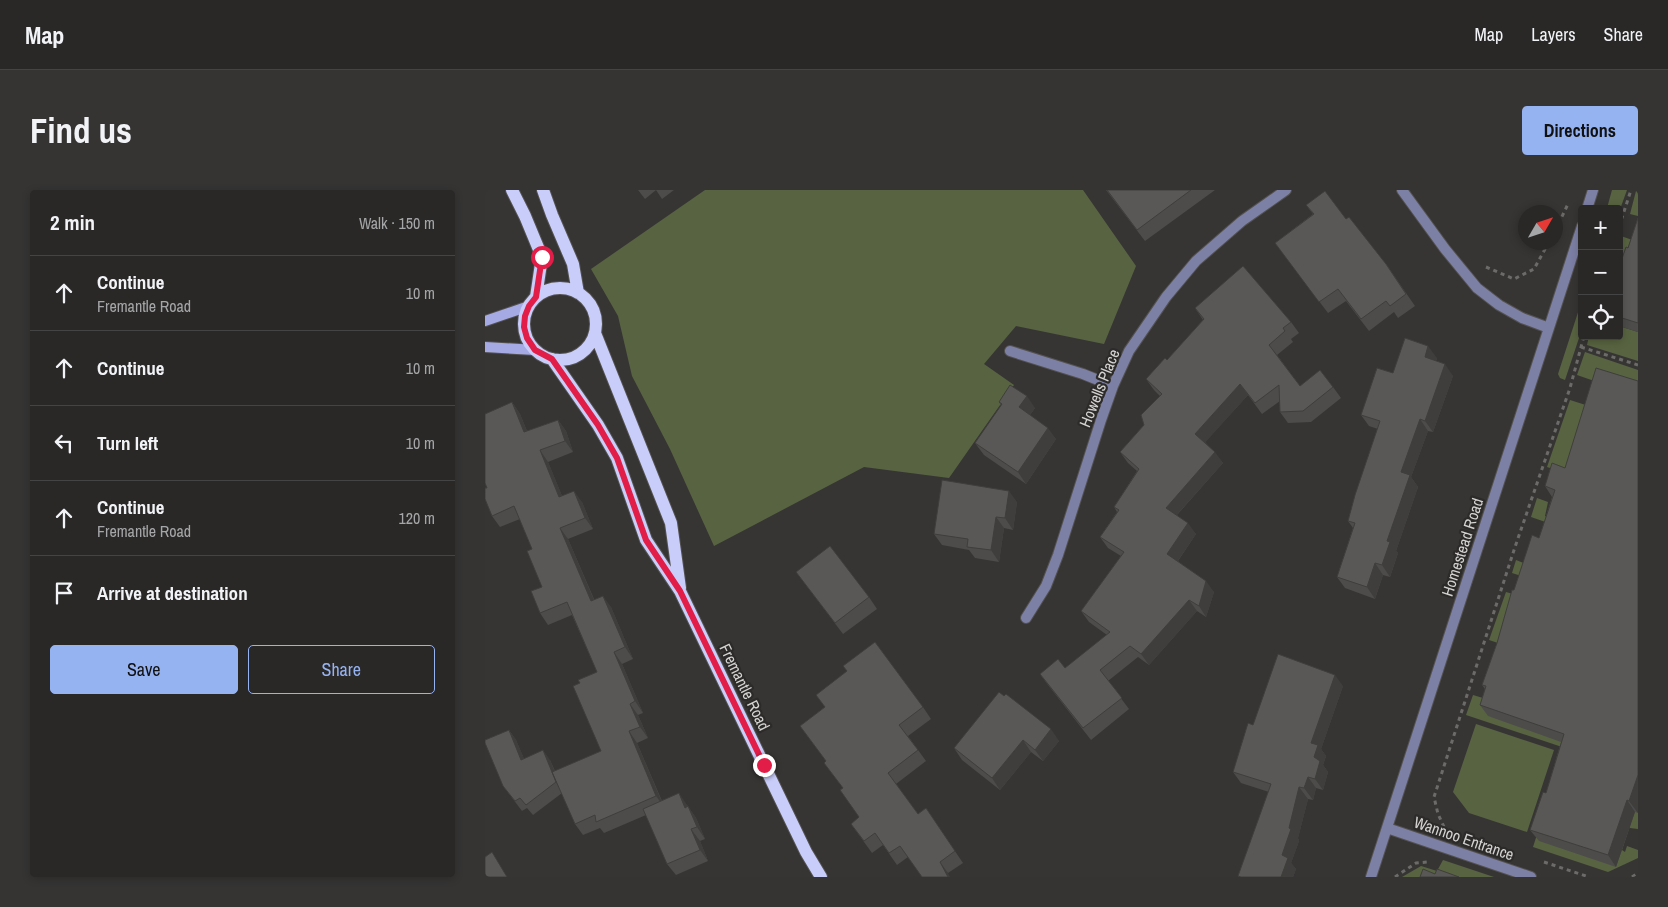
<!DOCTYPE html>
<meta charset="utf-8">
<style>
:root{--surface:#292827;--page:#353433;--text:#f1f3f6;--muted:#a5a6a7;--line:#454444;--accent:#95b2f1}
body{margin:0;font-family:"Archivo Narrow",sans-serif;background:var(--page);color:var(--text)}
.controls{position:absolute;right:15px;top:15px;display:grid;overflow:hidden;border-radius:5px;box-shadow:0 2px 8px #0003}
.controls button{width:45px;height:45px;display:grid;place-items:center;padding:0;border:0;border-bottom:1px solid var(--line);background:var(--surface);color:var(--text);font:25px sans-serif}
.compass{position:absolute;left:1033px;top:15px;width:45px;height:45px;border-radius:50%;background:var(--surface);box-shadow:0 2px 8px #0003;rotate:51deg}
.stop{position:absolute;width:15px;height:15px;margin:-11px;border:4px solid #e11d48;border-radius:50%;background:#fff}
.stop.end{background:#e11d48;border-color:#fff;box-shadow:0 1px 5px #0008}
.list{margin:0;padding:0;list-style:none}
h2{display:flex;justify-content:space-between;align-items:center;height:65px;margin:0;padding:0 20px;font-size:21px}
h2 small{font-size:16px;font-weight:400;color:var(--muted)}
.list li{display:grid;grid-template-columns:32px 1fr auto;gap:15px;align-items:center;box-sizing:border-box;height:75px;padding:0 20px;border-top:1px solid var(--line)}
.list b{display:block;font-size:19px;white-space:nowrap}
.list p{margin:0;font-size:16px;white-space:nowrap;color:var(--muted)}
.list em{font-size:16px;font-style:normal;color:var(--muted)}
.actions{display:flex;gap:10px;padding:15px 20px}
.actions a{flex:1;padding:11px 0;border:1px solid var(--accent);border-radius:5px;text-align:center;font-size:18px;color:var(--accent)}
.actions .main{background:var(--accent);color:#111}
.icon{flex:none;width:28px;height:28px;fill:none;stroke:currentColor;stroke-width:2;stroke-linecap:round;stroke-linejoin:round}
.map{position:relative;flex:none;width:1153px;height:687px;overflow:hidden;border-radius:5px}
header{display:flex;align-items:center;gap:30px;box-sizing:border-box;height:70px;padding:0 25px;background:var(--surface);border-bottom:1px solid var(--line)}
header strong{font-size:24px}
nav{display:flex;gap:28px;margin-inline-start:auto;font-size:18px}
.intro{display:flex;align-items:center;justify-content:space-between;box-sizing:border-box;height:120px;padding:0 30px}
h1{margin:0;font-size:35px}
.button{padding:12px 22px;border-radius:5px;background:var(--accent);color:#111;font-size:18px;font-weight:700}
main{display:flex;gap:30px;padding:0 30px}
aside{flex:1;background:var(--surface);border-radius:5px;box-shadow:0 2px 8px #0003}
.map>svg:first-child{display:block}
.green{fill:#586441}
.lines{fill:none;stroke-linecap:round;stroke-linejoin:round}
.minor-casing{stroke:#535150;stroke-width:12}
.secondary-casing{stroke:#535150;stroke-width:12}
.primary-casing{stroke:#535150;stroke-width:14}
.path{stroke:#6d6b6a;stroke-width:3;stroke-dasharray:4 4;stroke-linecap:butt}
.minor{stroke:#7d80a5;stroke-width:10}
.secondary{stroke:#a5aae4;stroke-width:10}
.primary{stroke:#c9cdfa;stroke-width:12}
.wall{fill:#4d4c4a}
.shaded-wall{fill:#3f3e3c}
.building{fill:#5a5856;stroke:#3f3e3c}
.route{stroke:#e11d48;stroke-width:6}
.labels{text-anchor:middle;stroke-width:4.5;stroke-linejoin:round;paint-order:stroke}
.street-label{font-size:16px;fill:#d4d3d2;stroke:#2d2b2a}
</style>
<header>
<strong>Map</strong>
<nav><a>Map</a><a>Layers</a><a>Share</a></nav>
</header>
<div class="intro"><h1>Find us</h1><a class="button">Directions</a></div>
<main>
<aside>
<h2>2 min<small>Walk · 150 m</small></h2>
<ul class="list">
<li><svg class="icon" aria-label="ahead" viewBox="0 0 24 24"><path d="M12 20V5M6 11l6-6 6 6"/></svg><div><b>Continue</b><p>Fremantle Road</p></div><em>10 m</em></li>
<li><svg class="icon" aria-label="ahead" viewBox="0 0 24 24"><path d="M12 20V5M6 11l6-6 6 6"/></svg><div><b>Continue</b></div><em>10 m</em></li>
<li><svg class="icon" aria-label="left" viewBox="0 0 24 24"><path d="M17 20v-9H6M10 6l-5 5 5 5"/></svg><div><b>Turn left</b></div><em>10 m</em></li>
<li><svg class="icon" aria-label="ahead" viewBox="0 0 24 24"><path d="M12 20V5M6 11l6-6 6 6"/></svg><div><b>Continue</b><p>Fremantle Road</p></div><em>120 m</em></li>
<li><svg class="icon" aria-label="arrive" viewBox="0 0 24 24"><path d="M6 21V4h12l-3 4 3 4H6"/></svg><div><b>Arrive at destination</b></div></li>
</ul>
<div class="actions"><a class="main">Save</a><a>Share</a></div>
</aside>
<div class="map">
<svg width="1153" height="687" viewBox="0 0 1153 687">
<rect width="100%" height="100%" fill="#373534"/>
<path class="green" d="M 220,0 L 598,0 L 651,76 L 619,154 L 531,136 L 499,174 L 529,195 L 464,288 L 379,277 L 229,356 L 185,259 L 147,186 L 133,126 L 106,79 Z
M 1127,0 L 1142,0 L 1134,22 L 1134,19 L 1122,18 Z
M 1151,1 L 1153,1 L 1153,26 L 1145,24 Z
M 1136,46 L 1153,52 L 1134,93 L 1134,53 Z
M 1097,110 L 1097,139 L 1080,190 L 1075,188 L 1073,184 Z
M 1134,136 L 1153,142 L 1153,171 L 1102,155 L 1104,146 L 1134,146 Z
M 1100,162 L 1153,180 L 1153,201 L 1118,194 L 1092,185 Z
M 1085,210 L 1110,218 L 1153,477 L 1148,621 L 1153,622 L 1153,639 L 1145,638 L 1145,635 L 1137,660 L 1140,662 L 1142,656 L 1153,660 L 1153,668 L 1123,682 L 1048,657 L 1080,558 L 981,525 L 988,505 L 1008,511 L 1022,456 L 1004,450 L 1021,402 L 1042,408 L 1043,388 L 1027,383 L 1031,370 L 1054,379 L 1072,336 L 1046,327 L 1052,308 L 1063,312 L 1060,326 L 1132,351 L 1084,284 L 1062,277 Z
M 991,534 L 1069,560 L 1042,642 L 984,623 L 968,602 Z
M 958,670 L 1009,687 L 917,687 L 936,676 L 952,681 Z"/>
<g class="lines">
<g class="minor-casing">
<path id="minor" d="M 917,0 L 960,59 L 992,98 L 1014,115 L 1037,128 L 1064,138
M 1102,19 L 1108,0
M 525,161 L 598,184 L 628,196
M 541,428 L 561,396 L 573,365 L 616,230 L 628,196 L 644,161 L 681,107 L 711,71 L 757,31 L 801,0
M 902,638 L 1046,687
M 886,687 L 1097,36"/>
</g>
<g class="secondary-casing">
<path id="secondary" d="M 0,131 L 44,116
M 0,157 L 50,160"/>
</g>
<g class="primary-casing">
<path id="primary" d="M 27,0 L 40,26 L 57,67 L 51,107
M 58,0 L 67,25 L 88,74 L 93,103
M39 134a36 36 0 1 1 72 0a36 36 0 1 1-72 0Z
M 110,143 L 186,333 L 195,398
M 67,169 L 113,235 L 132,268 L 161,350 L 195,401 L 321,662 L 336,687"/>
</g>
<path class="path" d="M 1134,37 L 1146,0
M 1070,41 L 1083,14
M 1001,77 L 1029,89 L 1049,79 L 1064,52
M 1096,157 L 1153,175
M 959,637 L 953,624 L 949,607 L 1030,357 L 1085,198 L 1099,146
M 1059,672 L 1104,687
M 910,687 L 931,673 L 943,672
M 1147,687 L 1153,683"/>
<use href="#minor" class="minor"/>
<use href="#secondary" class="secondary"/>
<use href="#primary" class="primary"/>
</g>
<path class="wall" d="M 153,0 L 189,0 L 177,9 L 171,0 L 160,9 Z
M 621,0 L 730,0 L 660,51 Z
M 821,15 L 861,29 L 901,74 L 930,116 L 913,128 L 909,122 L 884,141 L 861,111 L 843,123 L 790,53 L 828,24 Z
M 1153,28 L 1153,142 L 1134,136 L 1134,77 L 1143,58 Z
M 710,118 L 806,132 L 814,143 L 806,149 L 808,152 L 792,165 L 815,196 L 848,197 L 856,208 L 826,232 L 803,233 L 795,222 L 795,211 L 777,224 L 763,205 L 720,252 L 738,273 L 692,325 L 711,344 L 693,371 L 729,402 L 721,427 L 712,421 L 664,475 L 653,467 L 623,491 L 644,519 L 606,550 L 563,495 L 555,484 L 580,478 L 622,445 L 604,432 L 596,421 L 636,366 L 623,358 L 615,347 L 632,322 L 629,317 L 652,281 L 643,273 L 635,262 L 659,235 L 675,206 L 669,200 L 661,189 L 682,170 L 718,130 Z
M 952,168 L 951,171 L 968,186 L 948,242 L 943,241 L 926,287 L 933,297 L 911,361 L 913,363 L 905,387 L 898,385 L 890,409 L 860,398 L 852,387 L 868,338 L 863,331 L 893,239 L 884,236 L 876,225 L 908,183 Z
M 1153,191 L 1153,623 L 1150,622 L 1131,677 L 1054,651 L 1045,640 L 1061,603 L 1076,552 L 1003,526 L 995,515 L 1000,499 L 997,495 L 1012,453 L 1029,400 L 1054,348 L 1067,307 L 1060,296 L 1080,278 Z
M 27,212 L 35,224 L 42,241 L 73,230 L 81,241 L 88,262 L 63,272 L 77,306 L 97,312 L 108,339 L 83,349 L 109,409 L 126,417 L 148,469 L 137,474 L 158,523 L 153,525 L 163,548 L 152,553 L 177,611 L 202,615 L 211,628 L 220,649 L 215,651 L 223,671 L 191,685 L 182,674 L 161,625 L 119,643 L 115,638 L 98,645 L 90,634 L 77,603 L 48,625 L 42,618 L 37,621 L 18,596 L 24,540 L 31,550 L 39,569 L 65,570 L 70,581 L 116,561 L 95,493 L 112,482 L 87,425 L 63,435 L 55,423 L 57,397 L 47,359 L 35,329 L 15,337 L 7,326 L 2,298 Z
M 514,212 L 550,218 L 545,225 L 571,249 L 541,294 L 499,265 L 490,253 L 516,216 Z
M 532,312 L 528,340 L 519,338 L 514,372 L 490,368 L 484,360 L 457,355 L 449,344 Z
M 311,382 L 384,407 L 392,419 L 358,444 Z
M 858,496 L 836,559 L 841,566 L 838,575 L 843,582 L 838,600 L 831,598 L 828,610 L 823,609 L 813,648 L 814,651 L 806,673 L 811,679 L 808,687 L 754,687 L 753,686 L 784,602 L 756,593 L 748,582 L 768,535 Z
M 331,505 L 438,517 L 446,529 L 423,546 L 441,571 L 411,594 L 433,624 L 441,618 L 478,673 L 463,683 L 423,667 L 412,675 L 398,655 L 387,663 L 366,634 L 374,627 L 358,598 L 339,573 L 341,571 L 315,536 L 340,517 Z
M 519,506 L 574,551 L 558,571 L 546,562 L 515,600 L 477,570 L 469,558 Z"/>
<path class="shaded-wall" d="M 943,156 L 952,168 L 948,179 L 940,167 Z
M 960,174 L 968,186 L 948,242 L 940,231 Z
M 755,194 L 763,205 L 718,255 L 710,244 Z
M 542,206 L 550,218 L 542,229 L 534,217 Z
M 27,212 L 35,224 L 47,254 L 39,242 Z
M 935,229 L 943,241 L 926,287 L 933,297 L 911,361 L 913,363 L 905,387 L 897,375 L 916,282 Z
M 73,230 L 81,241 L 88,262 L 80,251 Z
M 563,238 L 571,249 L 541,294 L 533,282 Z
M 55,260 L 63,272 L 82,318 L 74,307 Z
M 730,262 L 738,273 L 688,329 L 681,318 Z
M 89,301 L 97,312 L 108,339 L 100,328 Z
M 524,301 L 532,312 L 528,340 L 520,328 Z
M 511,327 L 519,338 L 514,372 L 506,360 Z
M 703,333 L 711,344 L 690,375 L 682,364 Z
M 75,338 L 83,349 L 114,422 L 106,411 Z
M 890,373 L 898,385 L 890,409 L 882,397 Z
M 721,391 L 729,402 L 721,427 L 714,416 Z
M 118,406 L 126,417 L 148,469 L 140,457 Z
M 704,410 L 712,421 L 664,475 L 656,464 Z
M 129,462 L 137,474 L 158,523 L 150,511 Z
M 850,485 L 858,496 L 836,559 L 841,566 L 838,575 L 843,582 L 838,600 L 830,589 L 829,567 L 826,553 Z
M 145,514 L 153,525 L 163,548 L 155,537 Z
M 566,539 L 574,551 L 558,571 L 550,560 Z
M 24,540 L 31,550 L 44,580 L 36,570 Z
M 144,541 L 152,553 L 179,617 L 171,606 Z
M 538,550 L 546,562 L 515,600 L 507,588 Z
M 58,560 L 65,570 L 78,602 L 71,592 Z
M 1153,585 L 1153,623 L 1144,611 Z
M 823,587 L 831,598 L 828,610 L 819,598 Z
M 814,597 L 823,609 L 813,648 L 814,651 L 806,673 L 811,679 L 808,687 L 796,687 L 797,665 Z
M 194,603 L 202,615 L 208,629 L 200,618 Z
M 1142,610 L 1150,622 L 1131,677 L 1123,665 Z
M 203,616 L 211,628 L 220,649 L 212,637 Z
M 206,639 L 215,651 L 223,671 L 215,660 Z
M 455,672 L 463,683 L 465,687 L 463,687 Z"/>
<path class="building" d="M 622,0 L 706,0 L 652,40 Z
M 840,1 L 861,29 L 864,27 L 901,74 L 921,104 L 905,116 L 901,111 L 876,129 L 853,99 L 834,112 L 790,53 L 829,24 L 821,15 Z
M 1153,28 L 1153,133 L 1134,127 L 1134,77 L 1141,57 L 1143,58 Z
M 758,76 L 806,132 L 798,138 L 800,141 L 784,155 L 815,196 L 835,180 L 848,197 L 818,221 L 795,222 L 794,195 L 770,213 L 755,194 L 710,244 L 730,262 L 681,318 L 703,333 L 682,364 L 721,391 L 714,416 L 704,410 L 656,464 L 645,456 L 615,480 L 637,508 L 598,538 L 555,484 L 573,469 L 580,478 L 625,442 L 596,421 L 639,362 L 615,347 L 634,320 L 629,317 L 654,279 L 635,262 L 659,235 L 656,225 L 677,204 L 661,189 L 680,168 L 682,170 L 719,129 L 710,118 Z
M 920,148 L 943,156 L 940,167 L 960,174 L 940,231 L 935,229 L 916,282 L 925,285 L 902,351 L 905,352 L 897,375 L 890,373 L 882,397 L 852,387 L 870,333 L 863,331 L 870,305 L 895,231 L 876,225 L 892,178 L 908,183 Z
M 1111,178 L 1153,191 L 1153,585 L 1144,611 L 1142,610 L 1123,665 L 1045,640 L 1058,602 L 1061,603 L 1079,544 L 995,515 L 1001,496 L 997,495 L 1012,453 L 1027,400 L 1029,400 L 1047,345 L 1054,348 L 1070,300 L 1060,296 L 1067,273 L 1080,278 Z
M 525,195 L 542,206 L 534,217 L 563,238 L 533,282 L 490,253 L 517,214 L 514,212 Z
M 27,212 L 39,242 L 73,230 L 80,251 L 55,260 L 74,307 L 89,301 L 100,328 L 75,338 L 106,411 L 118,406 L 140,457 L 129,462 L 150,511 L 145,514 L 155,537 L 144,541 L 171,606 L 111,632 L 110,625 L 90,634 L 67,582 L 116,561 L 88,496 L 95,493 L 93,490 L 112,482 L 82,412 L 55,423 L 46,401 L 57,397 L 42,361 L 47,359 L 29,316 L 7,326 L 0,309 L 0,298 L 2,298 L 0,293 L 0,224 Z
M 457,290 L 524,301 L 520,328 L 511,327 L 506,360 L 482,357 L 483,349 L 449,344 Z
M 345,356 L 384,407 L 350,433 L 311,382 Z
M 390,452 L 438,517 L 414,535 L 433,560 L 403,583 L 433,624 L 441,618 L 470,661 L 455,672 L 463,687 L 437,687 L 415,656 L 404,663 L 390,643 L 379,651 L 366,634 L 374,627 L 355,600 L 358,598 L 339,573 L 341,571 L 315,536 L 340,517 L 331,505 L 362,481 L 358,476 Z
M 793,464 L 850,485 L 826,553 L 833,555 L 829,567 L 835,571 L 830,589 L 823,587 L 819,598 L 814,597 L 804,638 L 806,639 L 797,665 L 803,668 L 796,687 L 756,687 L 753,686 L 786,594 L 748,582 L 763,533 L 768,535 Z
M 514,502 L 519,506 L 521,504 L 566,539 L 550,560 L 538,550 L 507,588 L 469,558 Z
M 24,540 L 36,570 L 58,560 L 71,592 L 41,615 L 35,608 L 30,611 L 18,596 L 0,553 L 0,550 Z
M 194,603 L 200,618 L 203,616 L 212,637 L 206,639 L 215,660 L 182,674 L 158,619 Z
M 7,662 L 22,687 L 0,687 L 0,667 Z
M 938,679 L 950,684 L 952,679 L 974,687 L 935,687 Z"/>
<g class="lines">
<path class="route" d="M 57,67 L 51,107 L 44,116 L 40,126 L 39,137 L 42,148 L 50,160 L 67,169 L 113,235 L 132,268 L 161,350 L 195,401 L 279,575"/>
</g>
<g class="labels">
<g class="street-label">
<text transform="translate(614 198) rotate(-68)" y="6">Howells Place</text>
<text transform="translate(977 357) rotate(-72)" y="6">Homestead Road</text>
<text transform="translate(260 497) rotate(64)" y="6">Fremantle Road</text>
<text transform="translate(979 648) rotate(19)" y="6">Wannoo Entrance</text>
</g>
</g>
</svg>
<div class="controls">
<button>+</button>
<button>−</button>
<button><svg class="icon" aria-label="locate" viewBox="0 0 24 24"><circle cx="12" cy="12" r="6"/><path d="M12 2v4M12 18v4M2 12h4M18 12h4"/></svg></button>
</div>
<svg class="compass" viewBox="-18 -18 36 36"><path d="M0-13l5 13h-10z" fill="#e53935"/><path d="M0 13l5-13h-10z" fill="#a5a6a7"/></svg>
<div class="stop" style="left:57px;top:67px"></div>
<div class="stop end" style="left:279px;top:575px"></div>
</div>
</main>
